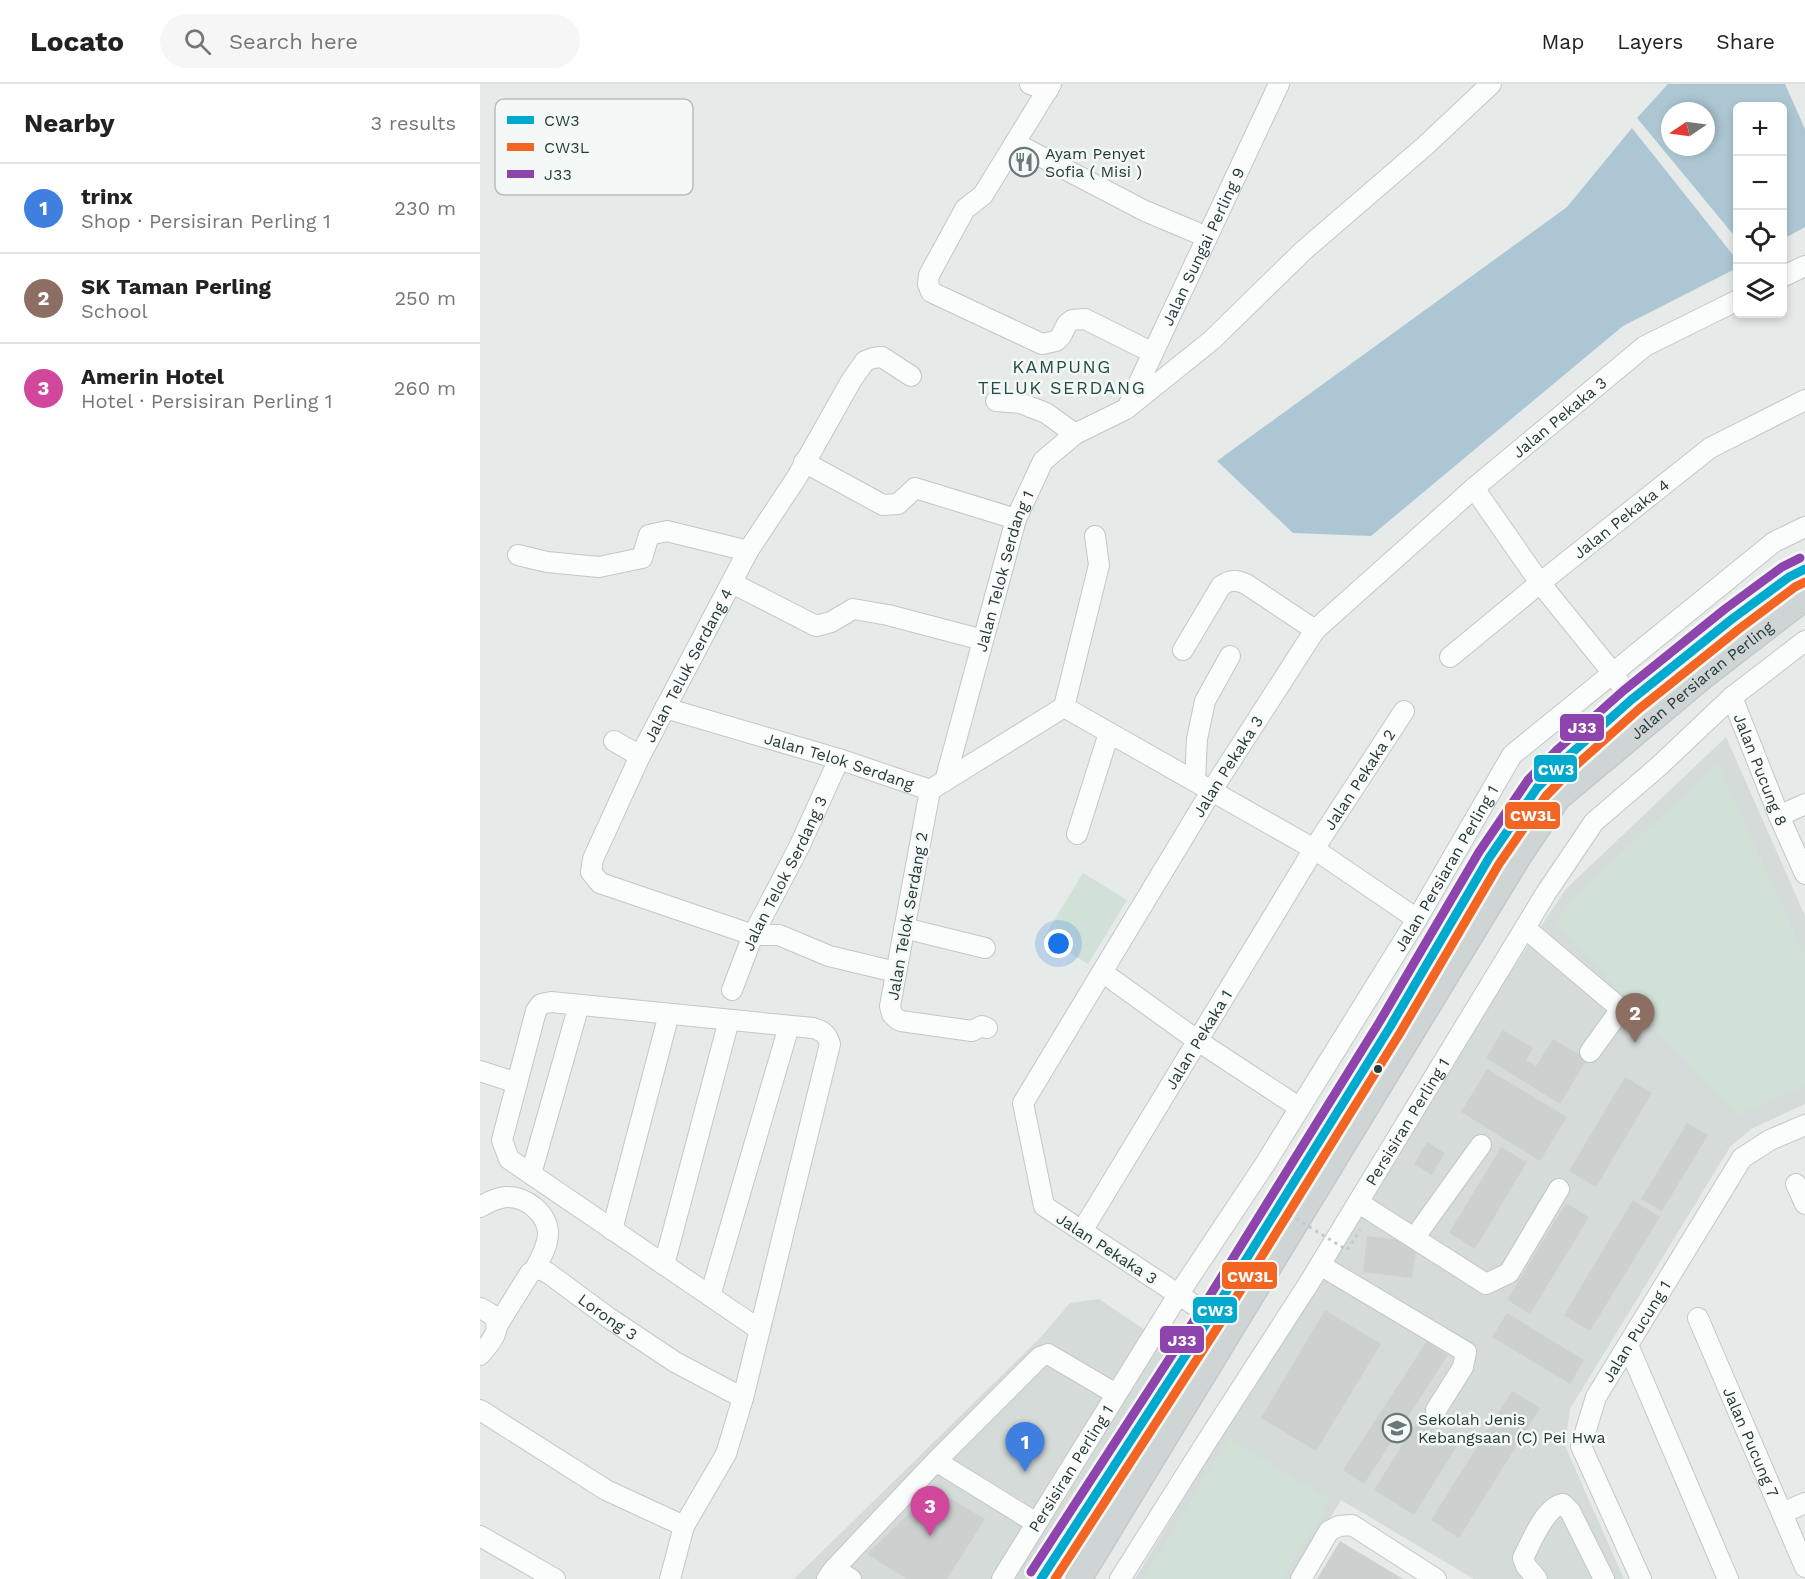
<!DOCTYPE html>
<meta charset="utf-8">
<style>
:root{--surface:#fff;--page:#f6f6f6;--text:#222;--muted:#767676;--line:#e0e0e0;--accent:#0f766e}
body{margin:0;font-family:"Work Sans",sans-serif;background:var(--page);color:var(--text)}
.controls{position:absolute;right:18px;top:18px;display:grid;overflow:hidden;border-radius:9px;box-shadow:0 3px 9px #0003}
.controls button{width:54px;height:54px;display:grid;place-items:center;padding:0;border:0;border-bottom:2px solid var(--line);background:var(--surface);color:var(--text);font:30px sans-serif}
.compass{position:absolute;left:1181px;top:18px;width:54px;height:54px;border-radius:50%;background:var(--surface);box-shadow:0 3px 9px #0003;rotate:257deg}
.you{position:absolute;left:579px;top:860px;width:21px;height:21px;margin:-15px;border:4px solid #fff;border-radius:50%;background:#1a73e8;box-shadow:0 0 0 9px #1a73e833}
.badge{display:grid;place-items:center;width:39px;height:39px;border-radius:50%;background:var(--accent);color:#fff;font-size:20px;font-weight:700}
.pin{position:absolute;translate:-50% -50px;filter:drop-shadow(0 2px 3px #0008)}
.pin::after{content:'';position:absolute;top:32px;width:21px;height:18px;background:inherit;clip-path:polygon(0 0,100% 0,50% 100%)}
.list{margin:0;padding:0;list-style:none}
h2{display:flex;justify-content:space-between;align-items:center;height:78px;margin:0;padding:0 24px;font-size:26px}
h2 small{font-size:20px;font-weight:400;color:var(--muted)}
.list li{display:grid;grid-template-columns:39px 1fr auto;gap:18px;align-items:center;box-sizing:border-box;height:90px;padding:0 24px;border-top:2px solid var(--line)}
.list b{display:block;font-size:22px;white-space:nowrap}
.list p{margin:0;font-size:20px;white-space:nowrap;color:var(--muted)}
.list em{font-size:20px;font-style:normal;color:var(--muted)}
.icon{flex:none;width:33px;height:33px;fill:none;stroke:currentColor;stroke-width:2;stroke-linecap:round;stroke-linejoin:round}
.map{position:relative;flex:none;width:1325px;height:1495px;overflow:hidden}
header{display:flex;align-items:center;gap:36px;box-sizing:border-box;height:84px;padding:0 30px;background:var(--surface);border-bottom:2px solid var(--line)}
header strong{font-size:28px}
nav{display:flex;gap:33px;margin-inline-start:auto;font-size:21px}
.search{width:420px;height:54px;background:var(--page);display:flex;align-items:center;gap:15px;box-sizing:border-box;padding:0 21px;border-radius:33px;color:var(--muted);font-size:22px}
main{display:flex}
aside{flex:1;background:var(--surface)}
.map>svg:first-child{display:block}
.built{fill:#d4dbd9}
.green{fill:#d1e1d8}
.water{fill:#acc7d3;fill-rule:evenodd}
.building{fill:#ccd1d0}
.lines{fill:none;stroke-linecap:round;stroke-linejoin:round}
.minor-casing{stroke:#c3c7c6;stroke-width:22}
.major-casing{stroke:#c2c9c8;stroke-width:27}
.minor{stroke:#fbfcfc;stroke-width:20}
.major{stroke:#cfd5d5;stroke-width:24}
.path-bridge{stroke:#c2c9c9;stroke-width:3;stroke-dasharray:3 4.5;stroke-linecap:butt}
.bus-1-casing{stroke:#f4f9f7;stroke-width:14}
.bus-2-casing{stroke:#f4f9f7;stroke-width:14}
.bus-3-casing{stroke:#f4f9f7;stroke-width:14}
.bus-1{stroke:#00a9ce;stroke-width:9}
.bus-2{stroke:#f26522;stroke-width:9}
.bus-3{stroke:#8e44ad;stroke-width:9}
.bus-dot{fill:#253b39;stroke:#f4f9f7;stroke-width:2}
.labels{text-anchor:middle;stroke-width:5;stroke-linejoin:round;paint-order:stroke}
.poi-label{font-size:16px;fill:#253b39;stroke:#f4f9f7;text-anchor:start}
.street-label{font-size:16px;fill:#253b39;stroke:#f4f9f7}
.neighbourhood-label{font-size:18px;letter-spacing:1.5px;fill:#244b48;stroke:#f4f9f7}
.key{fill:#f4f9f7;stroke:#b6c0be;stroke-width:1.5}
.key-label{font-size:16px;fill:#253b39}
.line-badge{stroke:#f4f9f7;stroke-width:2}
.badge-label{font-size:16px;text-anchor:middle;font-weight:bold;fill:#fff}
</style>
<header>
<strong>Locato</strong>
<div class="search"><svg class="icon" aria-label="search" viewBox="0 0 24 24"><circle cx="10" cy="10" r="6"/><path d="M15 15l6 6"/></svg>Search here</div>
<nav><a>Map</a><a>Layers</a><a>Share</a></nav>
</header>
<main>
<aside>
<h2>Nearby<small>3 results</small></h2>
<ul class="list">
<li><span class="badge" style="background:#3f7fe0">1</span><div><b>trinx</b><p>Shop · Persisiran Perling 1</p></div><em>230 m</em></li>
<li><span class="badge" style="background:#8d6e63">2</span><div><b>SK Taman Perling</b><p>School</p></div><em>250 m</em></li>
<li><span class="badge" style="background:#d1479c">3</span><div><b>Amerin Hotel</b><p>Hotel · Persisiran Perling 1</p></div><em>260 m</em></li>
</ul>
</aside>
<div class="map">
<svg width="1325" height="1495" viewBox="0 0 1325 1495">
<rect width="100%" height="100%" fill="#e6eae9"/>
<path class="built" d="M 1246,653 L 1325,832 L 1325,1020 L 1271,1045 L 1250,1063 L 1090,1325 L 1085,1362 L 1144,1495 L 994,1495 L 861,1416 L 814,1495 L 655,1495 L 853,1169 L 1023,899 L 1086,805 Z
M 619,1215 L 690,1263 L 545,1495 L 314,1495 L 561,1253 L 590,1219 Z"/>
<path class="green" d="M 1238,680 L 1325,872 L 1325,1002 L 1256,1031 L 1075,839 L 1098,809 Z
M 603,789 L 647,816 L 608,880 L 564,853 Z
M 749,1354 L 850,1416 L 803,1495 L 663,1495 Z"/>
<path class="water" d="M 1188,0 L 1305,0 L 1325,45 L 1325,143 L 1303,155 L 1302,22 L 1258,22 L 1257,155 L 1157,34 ZM 1190,27 L 1226,27 L 1226,63 L 1190,63 Z
M 1152,44 L 1257,176 L 1257,184 L 1143,242 L 891,452 L 813,449 L 737,377 L 1087,123 Z"/>
<path class="building" d="M 1023,946 L 1053,964 L 1046,976 L 1056,982 L 1073,955 L 1107,975 L 1080,1020 L 1006,974 Z
M 1007,985 L 1087,1033 L 1060,1077 L 981,1028 Z
M 1145,993 L 1172,1009 L 1116,1103 L 1089,1087 Z
M 1207,1039 L 1228,1051 L 1182,1127 L 1161,1115 Z
M 947,1058 L 965,1069 L 952,1091 L 934,1080 Z
M 1021,1063 L 1047,1078 L 995,1165 L 969,1149 Z
M 1153,1116 L 1180,1133 L 1110,1247 L 1084,1231 Z
M 1086,1119 L 1109,1133 L 1050,1230 L 1027,1216 Z
M 887,1152 L 937,1158 L 932,1194 L 883,1188 Z
M 845,1226 L 901,1260 L 836,1367 L 781,1334 Z
M 1027,1229 L 1104,1276 L 1090,1300 L 1012,1253 Z
M 947,1257 L 968,1271 L 884,1400 L 863,1386 Z
M 1032,1307 L 1060,1324 L 979,1454 L 951,1436 Z
M 937,1337 L 977,1362 L 934,1431 L 894,1406 Z
M 454,1405 L 505,1435 L 467,1495 L 427,1495 L 387,1470 Z
M 860,1457 L 923,1495 L 837,1495 Z"/>
<g class="lines">
<g class="minor-casing">
<g id="minor">
<path d="M 550,0 L 568,6"/>
<path d="M 571,0 L 503,111 L 485,125 L 449,191 L 448,200 L 451,208 L 562,260 L 576,257 L 581,252 L 587,240 L 592,236 L 605,235 L 673,269"/>
<path d="M 535,59 L 665,127 L 727,153"/>
<path d="M 1302,193 L 1325,182"/>
<path d="M 516,317 L 540,319 L 566,329 L 595,350"/>
<path id="s1" d="M 649,320 L 799,0"/>
<path d="M 324,378 L 403,421 L 418,420 L 435,404 L 536,435"/>
<path d="M 994,404 L 1060,499 L 1132,588 L 1151,616"/>
<path d="M 38,471 L 67,478 L 119,483 L 162,474 L 169,451 L 187,447 L 268,467"/>
<path d="M 252,499 L 336,542 L 351,538 L 373,525 L 408,531 L 503,556"/>
<path d="M 703,566 L 741,502 C 751,495 756,496 766,500 L 835,546"/>
<path id="s2" d="M 970,573 L 1060,499 L 1230,364 L 1325,316"/>
<path id="s3" d="M 1252,613 L 1299,732 L 1325,790"/>
<path d="M 584,623 L 834,765 L 937,835"/>
<path d="M 584,623 L 619,481 L 615,452"/>
<path id="s4" d="M 185,624 L 359,675 L 450,706 L 584,623"/>
<path d="M 134,657 L 160,672"/>
<path id="s5" d="M 465,697 L 536,435 L 563,377 L 595,350 L 646,325 L 732,256 L 823,167 L 945,62 L 1011,0"/>
<path d="M 715,697 L 717,655 L 725,617 L 750,572"/>
<path d="M 450,706 L 410,922 L 412,930 L 417,935 L 421,937 L 492,947 L 502,942 L 507,944"/>
<path d="M 1299,732 L 1325,720"/>
<path d="M 597,750 L 629,649"/>
<path d="M 424,844 L 505,864"/>
<path d="M 1045,844 L 1141,925 L 1110,968"/>
<path id="s6" d="M 416,888 L 349,872 L 299,851 L 273,851 L 120,799 L 111,788 L 113,775 L 160,672 L 268,467 L 317,393 L 371,297 L 385,277 L 393,274 L 402,273 L 431,292"/>
<path d="M 622,888 L 718,957 L 820,1024"/>
<path id="s7" d="M 252,906 L 273,851 L 319,763 L 359,675"/>
<path d="M 0,987 L 37,999"/>
<path d="M 51,1090 L 99,921"/>
<path d="M 1316,1100 L 1325,1120"/>
<path d="M 879,1119 L 1006,1200 L 1029,1189 L 1079,1105"/>
<path d="M 0,1123 C 8,1118 17,1114 26,1113 C 46,1112 68,1130 68,1150 C 68,1162 60,1175 55,1185"/>
<path d="M 132,1146 L 189,930"/>
<path id="s8" d="M 602,1147 L 834,765 L 924,627"/>
<path d="M 935,1153 L 1001,1061"/>
<path d="M 184,1181 L 249,936"/>
<path d="M 840,1181 L 986,1268 L 983,1283 L 956,1326"/>
<path d="M 230,1212 L 309,942"/>
<path d="M 0,1224 C 4,1226 10,1229 13,1232 C 24,1246 8,1261 0,1271"/>
<path id="s9" d="M 731,1232 L 564,1122 L 543,1019 L 732,706 L 835,546 L 994,404 L 1165,262 L 1258,216"/>
<path id="s10" d="M 1218,1234 L 1325,1483"/>
<path id="s11" d="M 17,1242 L 50,1189 C 57,1184 60,1185 68,1189 L 129,1234 L 195,1278 L 263,1314"/>
<path d="M 1148,1261 L 1248,1495"/>
<path d="M 0,1326 L 126,1406 L 204,1442"/>
<path d="M 456,1377 L 560,1273 L 568,1270 L 636,1310"/>
<path d="M 1302,1429 L 1325,1419"/>
<path d="M 0,1452 L 75,1495"/>
<path d="M 354,1485 L 371,1495"/>
<path d="M 190,1495 L 204,1442 L 246,1370 L 263,1314 L 350,960 C 347,950 343,947 333,944 L 71,918 L 61,920 L 56,927 L 22,1056 L 29,1075 L 280,1246"/>
<path d="M 347,1495 L 354,1485 L 456,1377 L 556,1439"/>
<path id="s12" d="M 522,1495 L 698,1211 L 785,1080 L 937,835 L 1032,671 L 1294,458 L 1325,443"/>
<path id="s13" d="M 640,1495 L 727,1357 L 829,1199 L 1066,809 L 1114,738 L 1178,683 L 1252,613 L 1325,557"/>
<path d="M 821,1495 L 849,1447 L 859,1442 L 872,1441 L 956,1495"/>
<path d="M 1057,1495 L 1046,1482 L 1043,1474 C 1051,1459 1065,1422 1083,1420 L 1090,1427 L 1124,1495"/>
<path id="s14" d="M 1161,1495 L 1101,1362 L 1116,1313 L 1262,1074 L 1290,1056 L 1325,1041"/>
</g>
</g>
<g class="major-casing">
<g id="major">
<path d="M 561,1495 L 731,1232 L 910,943 L 1009,774 L 1057,704 L 1086,674 L 1151,616 L 1252,535 L 1309,493 L 1325,485"/>
<path id="s15" d="M 599,1495 L 1039,772 L 1078,714 L 1225,591 L 1325,514"/>
</g>
</g>
<use href="#minor" class="minor"/>
<use href="#major" class="major"/>
<path class="path-bridge" d="M 800,1090 L 784,1115 L 867,1166 L 880,1146"/>
<g class="bus-1-casing">
<path id="bus-1" d="M 561,1495 L 731,1232 L 910,943 L 1009,774 L 1057,704 L 1086,674 L 1151,616 L 1252,535 L 1309,493 L 1325,485"/>
</g>
<g class="bus-2-casing">
<path id="bus-2" d="M 575,1495 L 741,1238 L 920,949 L 1019,780 L 1066,712 L 1094,683 L 1159,625 L 1259,545 L 1315,503 L 1325,498"/>
</g>
<g class="bus-3-casing">
<path id="bus-3" d="M 551,1488 L 721,1226 L 900,937 L 999,768 L 1048,696 L 1078,665 L 1143,607 L 1245,525 L 1302,483 L 1320,474"/>
</g>
<use href="#bus-1" class="bus-1"/>
<use href="#bus-2" class="bus-2"/>
<use href="#bus-3" class="bus-3"/>
</g>
<defs>
<g id="restaurant-ring" transform="scale(1.5)"><circle r="9.5" fill="#f4f9f7" stroke="#697877" stroke-width="1.5"/><path d="M-5-6h1v4h1v-4h1v4h1v-4h1v5L-1.5 .5V6h-2V.5L-5-1ZM5-6V6H3V1.5H1.5Q1.5-4 5-6Z" fill="#697877"/></g>
<g id="school-ring" transform="scale(1.5)"><circle r="9.5" fill="#f4f9f7" stroke="#697877" stroke-width="1.5"/><path d="M0-5L7-2L0 1L-7-2ZM-4 1L0 2.5L4 1V4Q0 6-4 4Z" fill="#697877"/></g>
</defs>
<g fill-rule="evenodd">
<use href="#restaurant-ring" x="544" y="78"/>
<use href="#school-ring" x="917" y="1344"/>
</g>
<circle class="bus-dot" cx="898" cy="985" r="5"/>
<g class="labels">
<g class="poi-label">
<text x="565" y="75">Ayam Penyet<tspan x="565" dy="18">Sofia ( Misi )</tspan></text>
<text x="938" y="1341">Sekolah Jenis<tspan x="938" dy="18">Kebangsaan (C) Pei Hwa</tspan></text>
</g>
<g class="street-label">
<text dy="6" stroke="none"><textPath href="#s1" startOffset="174">Jalan Sungai Perling 9</textPath></text>
<text dy="6" stroke="none"><textPath href="#s9" startOffset="1185">Jalan Pekaka 3</textPath></text>
<text dy="6" stroke="none"><textPath href="#s2" startOffset="220">Jalan Pekaka 4</textPath></text>
<text dy="6" stroke="none"><textPath href="#s5" startOffset="218">Jalan Telok Serdang 1</textPath></text>
<text dy="6" stroke="none"><textPath href="#s6" startOffset="554">Jalan Teluk Serdang 4</textPath></text>
<text dy="6" stroke="none"><textPath href="#s15" startOffset="1102">Jalan Persiaran Perling</textPath></text>
<text dy="6" stroke="none"><textPath href="#s4" startOffset="182">Jalan Telok Serdang</textPath></text>
<text dy="6" stroke="none"><textPath href="#s9" startOffset="699">Jalan Pekaka 3</textPath></text>
<text dy="6" stroke="none"><textPath href="#s3" startOffset="78">Jalan Pucung 8</textPath></text>
<text dy="6" stroke="none"><textPath href="#s8" startOffset="530">Jalan Pekaka 2</textPath></text>
<text dy="6" stroke="none"><textPath href="#s12" startOffset="838">Jalan Persiaran Perling 1</textPath></text>
<text dy="6" stroke="none"><textPath href="#s7" startOffset="128">Jalan Telok Serdang 3</textPath></text>
<text transform="translate(427 832) rotate(-80)" y="6">Jalan Telok Serdang 2</text>
<text dy="6" stroke="none"><textPath href="#s8" startOffset="224">Jalan Pekaka 1</textPath></text>
<text dy="6" stroke="none"><textPath href="#s13" startOffset="540">Persisiran Perling 1</textPath></text>
<text transform="translate(627 1164) rotate(33)" y="6">Jalan Pekaka 3</text>
<text dy="6" stroke="none"><textPath href="#s11" startOffset="156">Lorong 3</textPath></text>
<text dy="6" stroke="none"><textPath href="#s14" startOffset="274">Jalan Pucung 1</textPath></text>
<text dy="6" stroke="none"><textPath href="#s10" startOffset="135">Jalan Pucung 7</textPath></text>
<text dy="6" stroke="none"><textPath href="#s12" startOffset="130">Persisiran Perling 1</textPath></text>
</g>
<g class="neighbourhood-label">
<text x="582" y="289">KAMPUNG<tspan x="582" dy="21">TELUK SERDANG</tspan></text>
</g>
</g>
<rect x="15" y="15" width="198" height="96" rx="9" class="key"/>
<rect x="27" y="32" width="27" height="8" fill="#00a9ce"/>
<rect x="27" y="59" width="27" height="8" fill="#f26522"/>
<rect x="27" y="86" width="27" height="8" fill="#8e44ad"/>
<g class="key-label">
<text x="64" y="42">CW3</text>
<text x="64" y="69">CW3L</text>
<text x="64" y="96">J33</text>
</g>
<g class="line-badge">
<rect x="1079" y="629" width="46" height="29" rx="6" fill="#8e44ad"/>
<rect x="1053" y="670" width="45" height="29" rx="6" fill="#00a9ce"/>
<rect x="1024" y="717" width="57" height="29" rx="6" fill="#f26522"/>
<rect x="741" y="1177" width="57" height="29" rx="6" fill="#f26522"/>
<rect x="712" y="1212" width="46" height="28" rx="6" fill="#00a9ce"/>
<rect x="679" y="1241" width="46" height="29" rx="6" fill="#8e44ad"/>
</g>
<g class="badge-label">
<text x="1102" y="649">J33</text>
<text x="1076" y="691">CW3</text>
<text x="1053" y="737">CW3L</text>
<text x="770" y="1198">CW3L</text>
<text x="735" y="1232">CW3</text>
<text x="702" y="1262">J33</text>
</g>
</svg>
<div class="controls">
<button>+</button>
<button>−</button>
<button><svg class="icon" aria-label="locate" viewBox="0 0 24 24"><circle cx="12" cy="12" r="6"/><path d="M12 2v4M12 18v4M2 12h4M18 12h4"/></svg></button>
<button><svg class="icon" aria-label="layers" viewBox="0 0 24 24"><path d="M12 4l9 5-9 5-9-5zM3 14l9 5 9-5"/></svg></button>
</div>
<svg class="compass" viewBox="-18 -18 36 36"><path d="M0-13l5 13h-10z" fill="#e53935"/><path d="M0 13l5-13h-10z" fill="#767676"/></svg>
<div class="you"></div>
<div class="pin badge" style="left:545px;top:1388px;background:#3f7fe0">1</div>
<div class="pin badge" style="left:1155px;top:959px;background:#8d6e63">2</div>
<div class="pin badge" style="left:450px;top:1452px;background:#d1479c">3</div>
</div>
</main>
